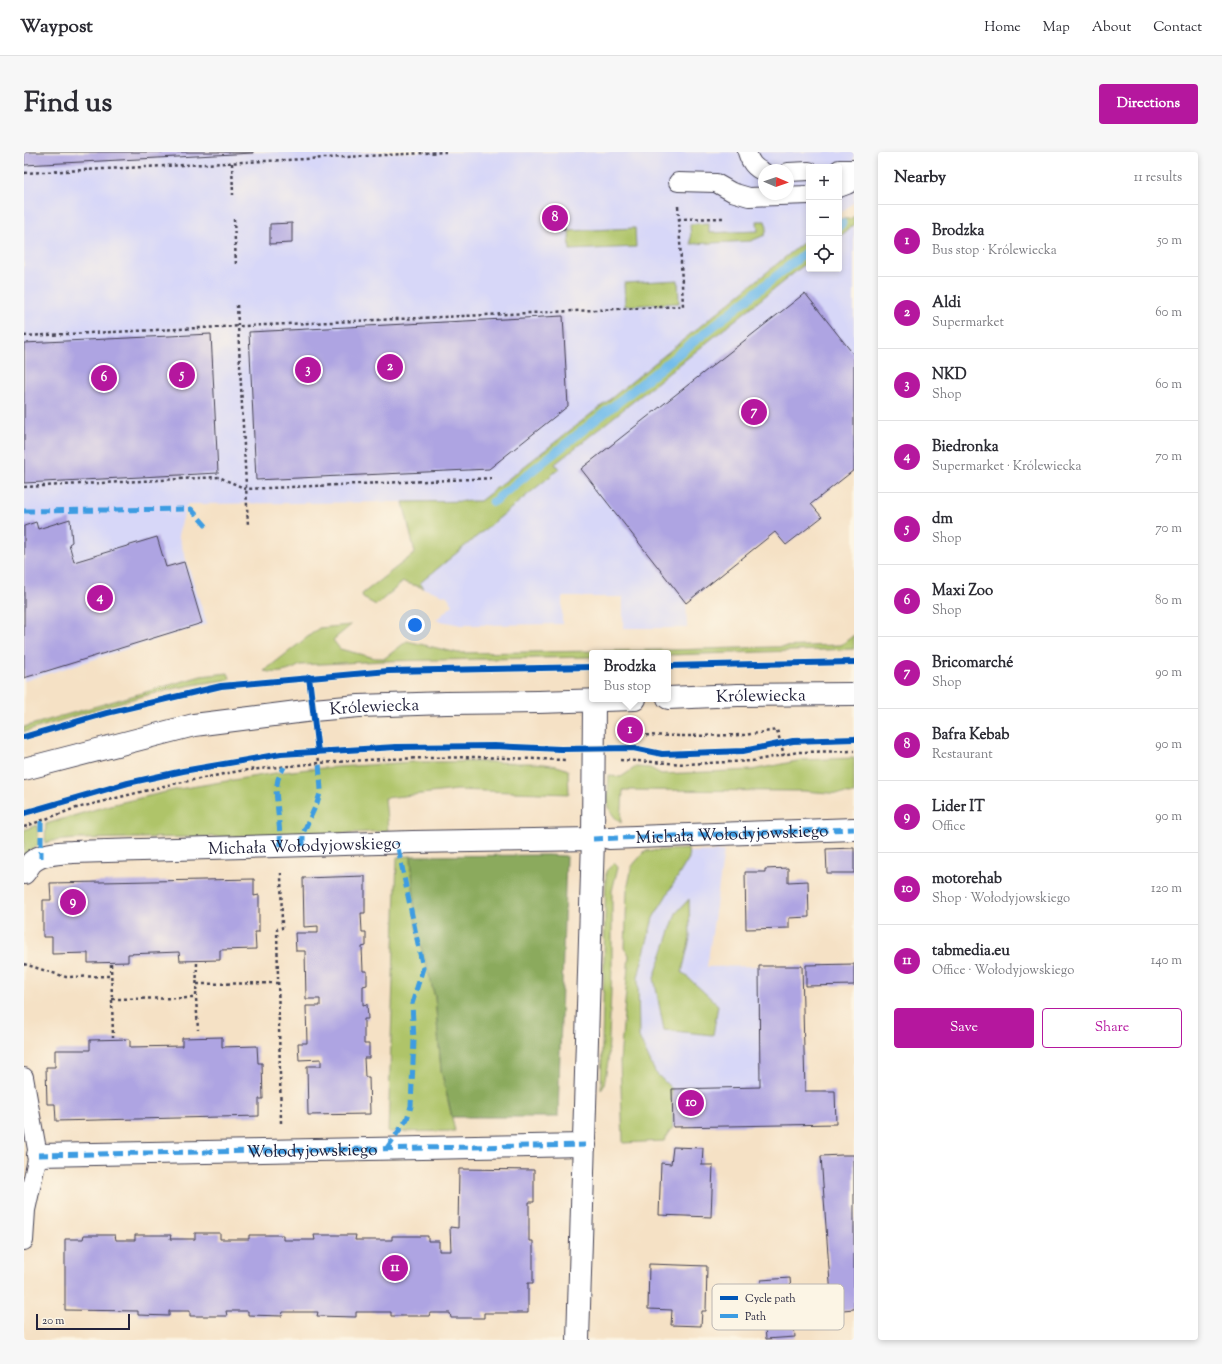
<!DOCTYPE html>
<meta charset="utf-8">
<style>
:root{--surface:#fff;--page:#f7f7f7;--text:#2b2b33;--muted:#7c7c81;--line:#e1e1e2;--accent:#b5179e}
body{margin:0;font-family:"Sorts Mill Goudy",serif;background:var(--page);color:var(--text)}
.controls{position:absolute;right:12px;top:12px;display:grid;overflow:hidden;border-radius:4px;box-shadow:0 2px 6px #0003}
.controls button{width:36px;height:36px;display:grid;place-items:center;padding:0;border:0;border-bottom:1px solid var(--line);background:var(--surface);color:var(--text);font:20px sans-serif}
.compass{position:absolute;left:734px;top:12px;width:36px;height:36px;border-radius:50%;background:var(--surface);box-shadow:0 2px 6px #0003;rotate:92deg}
.scale{position:absolute;left:12px;bottom:10px;width:94px;box-sizing:border-box;padding-left:4px;border:2px solid #22223b;border-top:0;font-size:11px;line-height:14px;white-space:nowrap;color:#22223b;-webkit-text-stroke:3px #fcf5e5;paint-order:stroke}
.you{position:absolute;left:391px;top:473px;width:14px;height:14px;margin:-10px;border:3px solid #fff;border-radius:50%;background:#1a73e8;box-shadow:0 0 0 6px #1a73e833}
.badge{display:grid;place-items:center;width:26px;height:26px;border-radius:50%;background:var(--accent);color:#fff;font-size:13px;font-weight:700}
.pin{position:absolute;translate:-50% -50%;border:2px solid #fff;box-shadow:0 1px 4px #0006}
.popup{position:absolute;left:565px;top:498px;width:82px;height:52px;box-sizing:border-box;display:grid;place-content:center;border-radius:4px;background:var(--surface);filter:drop-shadow(0 1px 3px #0005);font-size:13px;white-space:nowrap;color:var(--muted)}
.popup b{font-size:15px;color:var(--text)}
.popup::after{content:'';position:absolute;left:50%;top:100%;margin-left:-8px;border:8px solid transparent;border-top-color:var(--surface)}
.list{margin:0;padding:0;list-style:none}
h2{display:flex;justify-content:space-between;align-items:center;height:52px;margin:0;padding:0 16px;font-size:17px}
h2 small{font-size:13px;font-weight:400;color:var(--muted)}
.list li{display:grid;grid-template-columns:26px 1fr auto;gap:12px;align-items:center;box-sizing:border-box;height:72px;padding:0 16px;border-top:1px solid var(--line)}
.list b{display:block;font-size:15px;white-space:nowrap}
.list p{margin:0;font-size:13px;white-space:nowrap;color:var(--muted)}
.list em{font-size:13px;font-style:normal;color:var(--muted)}
.actions{display:flex;gap:8px;padding:12px 16px}
.actions a{flex:1;padding:9px 0;border:1px solid var(--accent);border-radius:4px;text-align:center;font-size:14px;color:var(--accent)}
.actions .main{background:var(--accent);color:#fff}
.icon{flex:none;width:22px;height:22px;fill:none;stroke:currentColor;stroke-width:2;stroke-linecap:round;stroke-linejoin:round}
.map{position:relative;flex:none;width:830px;height:1188px;overflow:hidden;border-radius:4px}
header{display:flex;align-items:center;gap:24px;box-sizing:border-box;height:56px;padding:0 20px;background:var(--surface);border-bottom:1px solid var(--line)}
header strong{font-size:19px}
nav{display:flex;gap:22px;margin-inline-start:auto;font-size:14px}
.intro{display:flex;align-items:center;justify-content:space-between;box-sizing:border-box;height:96px;padding:0 24px}
h1{margin:0;font-size:28px}
.button{padding:10px 18px;border-radius:4px;background:var(--accent);color:#fff;font-size:14px;font-weight:700}
main{display:flex;gap:24px;padding:0 24px}
aside{flex:1;background:var(--surface);border-radius:4px;box-shadow:0 2px 6px #0003}
.map>svg:first-child{display:block}
.built{fill:#d7d7f8;fill-rule:evenodd}
.green{fill:#afc469;stroke:#687352}
.forest{fill:#8baa5d;stroke:#56664c}
.lines{fill:none;stroke-linecap:round;stroke-linejoin:round}
.stream{stroke:#73bdeb;stroke-width:9}
.building{fill:#aea4e2}
.service-casing{stroke:#423f50;stroke-width:20}
.minor-casing{stroke:#423f50;stroke-width:24}
.tertiary-casing{stroke:#423f50;stroke-width:24}
.path{stroke:#423f50;stroke-width:2.5;stroke-dasharray:3 3;stroke-linecap:butt}
.service{stroke:#fff;stroke-width:18}
.minor{stroke:#fff;stroke-width:22}
.tertiary{stroke:#fff;stroke-width:22}
.quiet{stroke:#3c9ce2;stroke-width:5;stroke-dasharray:10 5;stroke-linecap:butt}
.cycleway-casing{stroke:#fcf5e5;stroke-width:8}
.cycleway{stroke:#0057b8;stroke-width:6}
.labels{text-anchor:middle;stroke-width:3;stroke-linejoin:round;paint-order:stroke}
.street-label{font-size:17px;fill:#22223b;stroke:#fcf5e5}
.key{fill:#fcf5e5;stroke:#bbb6b2;stroke-width:1}
.key-label{font-size:11px;fill:#22223b}
</style>
<header>
<strong>Waypost</strong>
<nav><a>Home</a><a>Map</a><a>About</a><a>Contact</a></nav>
</header>
<div class="intro"><h1>Find us</h1><a class="button">Directions</a></div>
<main>
<div class="map">
<svg width="830" height="1188" viewBox="0 0 830 1188">
<rect width="100%" height="100%" fill="#fcf5e5"/>
<filter id="ink" filterUnits="userSpaceOnUse"><feTurbulence type="fractalNoise" baseFrequency=".025" numOctaves="2"/><feDisplacementMap in="SourceGraphic" scale="8" xChannelSelector="R" yChannelSelector="G"/><feConvolveMatrix kernelMatrix="1 2 1 2 8 2 1 2 1" color-interpolation-filters="sRGB"/></filter>
<filter id="wash" filterUnits="userSpaceOnUse"><feTurbulence type="fractalNoise" baseFrequency=".012" numOctaves="4" result="noise"/><feDisplacementMap in="SourceGraphic" scale="16" xChannelSelector="R" yChannelSelector="G"/><feGaussianBlur stdDeviation="0.9" result="paint"/><feColorMatrix in="noise" values="0 0 0 0 0 0 0 0 0 0 0 0 0 0 0 0 0 1.4 0 .05"/><feComposite in="paint" operator="in"/></filter>
<g filter="url(#wash)">
<rect width="100%" height="100%" fill="#f5e1c5"/>
<path class="built" d="M 0,0 L 830,0 L 830,50 L 815,62 L 815,15 L 785,15 L 785,86 L 590,244 L 457,349 L 485,349 L 785,109 L 785,117 L 815,117 L 815,85 L 830,73 L 830,318 L 787,352 L 798,365 L 762,393 L 751,380 L 662,451 L 663,476 L 599,476 L 599,445 L 538,445 L 538,472 L 437,473 L 412,468 L 429,453 L 423,444 L 380,430 L 352,453 L 339,446 L 338,442 L 391,401 L 378,350 L 163,352 L 154,383 L 183,472 L 0,529 L 0,526 L 161,476 L 160,410 L 142,415 L 133,385 L 50,410 L 45,392 L 48,390 L 46,368 L 14,377 L 12,370 L 0,374 ZM 740,18 L 764,18 L 764,42 L 740,42 Z
M 700,699 L 683,815 L 735,814 L 737,973 L 649,975 L 603,981 L 610,718 L 630,701 Z"/>
<path class="green" d="M 830,64 L 830,73 L 815,85 L 815,67 L 826,67 Z
M 733,69 L 741,69 L 743,75 L 741,83 L 727,89 L 667,92 L 666,72 L 685,71 L 685,81 L 734,79 Z
M 611,76 L 612,95 L 546,98 L 545,79 Z
M 785,86 L 785,109 L 531,312 L 535,317 L 396,431 L 400,436 L 379,430 L 352,453 L 339,446 L 338,442 L 391,401 L 379,350 L 456,349 L 590,244 Z
M 654,128 L 655,151 L 601,154 L 600,131 Z
M 327,473 L 309,488 L 316,497 L 351,506 L 361,506 L 383,489 L 434,501 L 646,498 L 817,493 L 830,483 L 830,497 L 644,503 L 644,501 L 568,501 L 568,505 L 361,509 L 276,513 C 265,520 253,522 240,519 L 295,476 Z
M 204,521 L 206,526 L 204,528 C 134,535 67,560 0,580 L 0,575 L 177,524 Z
M 830,606 L 830,642 L 805,641 L 780,639 L 599,638 L 597,671 C 579,657 584,644 585,624 L 597,625 L 612,615 L 626,616 L 637,622 L 662,621 L 728,618 L 778,608 Z
M 388,610 C 423,610 458,609 493,611 C 510,611 529,611 544,618 L 545,642 L 433,638 L 361,646 L 364,679 L 283,683 L 52,687 L 28,689 L 21,691 L 22,672 L 86,653 L 155,637 L 251,621 L 285,617 Z
M 13,673 L 15,693 L 0,703 L 0,678 Z
M 664,697 L 665,706 L 629,766 L 614,825 L 615,885 L 631,920 L 648,937 L 649,975 L 640,989 L 599,991 L 596,909 L 605,803 L 601,796 L 603,738 L 608,714 L 621,699 Z
M 387,704 L 392,776 L 411,845 L 417,918 L 431,979 L 364,980 L 373,705 Z
M 590,711 L 594,715 L 588,739 L 588,815 L 584,910 L 580,933 L 577,938 L 582,719 Z
M 665,747 L 666,786 L 658,820 L 694,853 L 689,883 L 640,878 L 630,826 L 652,761 Z"/>
<path class="forest" d="M 523,703 L 542,704 L 534,965 L 428,965 L 417,918 L 411,845 L 392,776 L 387,704 Z"/>
<g class="lines">
<path class="stream" d="M 815,74 L 818,71
M 469,350 L 785,98"/>
</g>
<g id="blocks">
<path class="building" d="M 0,0 L 229,0 L 229,1 L 0,13 Z
M 540,55 L 541,77 L 524,78 L 522,56 Z
M 268,71 L 268,91 L 246,92 L 246,72 Z
M 781,141 L 830,203 L 830,318 L 787,352 L 798,365 L 762,393 L 751,380 L 662,451 L 557,317 Z
M 539,164 L 544,254 L 465,317 L 232,328 L 225,180 Z
M 187,182 L 194,321 L 0,331 L 0,191 Z
M 46,367 L 48,390 L 45,392 L 50,410 L 133,385 L 142,415 L 160,410 L 178,471 L 0,526 L 0,374 L 12,370 L 14,377 Z
M 830,696 L 830,721 L 803,721 L 802,697 Z
M 764,716 L 764,730 L 784,729 L 785,765 L 765,766 L 765,776 L 722,777 L 721,720 L 741,720 L 741,717 Z
M 341,724 L 341,761 L 337,761 L 338,780 L 342,780 L 342,794 L 338,795 L 339,819 L 343,819 L 343,833 L 339,834 L 339,853 L 343,852 L 344,867 L 340,867 L 340,892 L 345,892 L 345,906 L 340,906 L 341,925 L 345,925 L 346,962 L 284,963 L 283,914 L 297,914 L 297,907 L 275,908 L 274,891 L 283,891 L 282,854 L 296,854 L 296,847 L 282,847 L 281,799 L 272,799 L 271,781 L 294,781 L 294,774 L 280,775 L 279,726 Z
M 230,727 L 230,744 L 235,743 L 235,780 L 231,780 L 232,797 L 196,798 L 196,808 L 156,809 L 155,800 L 104,802 L 104,810 L 64,811 L 64,801 L 28,802 L 28,785 L 19,785 L 19,748 L 27,748 L 26,731 Z
M 830,812 L 830,833 L 782,834 L 782,813 Z
M 735,814 L 778,814 L 781,939 L 811,939 L 812,972 L 649,975 L 648,937 L 736,935 Z
M 198,885 L 198,895 L 233,894 L 234,911 L 238,911 L 239,947 L 235,947 L 235,964 L 32,969 L 31,952 L 23,952 L 22,915 L 31,915 L 31,898 L 66,898 L 66,888 L 106,887 L 106,895 L 158,894 L 158,886 Z
M 649,995 L 679,996 L 678,1013 L 689,1013 L 687,1065 L 635,1063 L 637,1011 L 647,1012 Z
M 818,1003 L 830,1003 L 830,1157 L 808,1159 L 797,1004 Z
M 435,1017 L 510,1018 L 510,1050 L 505,1050 L 505,1089 L 509,1089 L 509,1131 L 504,1131 L 504,1161 L 460,1161 L 460,1166 L 427,1166 L 426,1161 L 406,1161 L 405,1164 L 367,1164 L 367,1160 L 332,1160 L 332,1165 L 293,1164 L 294,1160 L 259,1160 L 258,1164 L 224,1163 L 224,1159 L 202,1159 L 203,1164 L 166,1164 L 166,1159 L 145,1159 L 145,1164 L 114,1163 L 114,1159 L 41,1158 L 41,1087 L 59,1087 L 60,1083 L 91,1083 L 92,1088 L 111,1088 L 111,1083 L 147,1083 L 146,1087 L 171,1087 L 171,1081 L 196,1081 L 196,1087 L 225,1087 L 225,1083 L 259,1083 L 259,1088 L 291,1088 L 290,1083 L 332,1083 L 331,1088 L 368,1088 L 368,1084 L 404,1084 L 404,1089 L 415,1089 L 415,1099 L 427,1099 L 426,1075 L 434,1076 Z
M 625,1112 L 683,1114 L 682,1159 L 678,1159 L 677,1174 L 647,1173 L 648,1158 L 624,1157 Z
M 766,1126 L 771,1185 L 742,1187 L 737,1128 Z"/>
</g>
</g>
<g filter="url(#ink)">
<use href="#blocks" fill-opacity="0" stroke="#423f50" stroke-width="1"/>
<g class="lines">
<g class="service-casing">
<path id="service" d="M 723,0 C 726,10 730,16 740,20
M 815,17 L 830,17
M 764,20 L 785,19
M 654,30 L 692,31 L 708,40 L 725,45 L 785,43
M 815,36 L 823,33 L 830,29
M 0,925 L 14,1003 L 2,1058 L 0,1089"/>
</g>
<g class="minor-casing">
<g id="minor">
<path id="s1" d="M 585,686 L 830,677"/>
<path id="s2" d="M 0,721 C 3,718 5,713 8,710 C 18,701 36,701 49,700 L 389,690 L 569,687"/>
<path id="s3" d="M 14,1003 L 561,993"/>
<path d="M 554,1188 L 569,687 L 570,549"/>
</g>
</g>
<g class="tertiary-casing">
<g id="tertiary">
<path id="s4" d="M 644,546 L 714,543 L 830,542"/>
<path id="s5" d="M 0,617 L 170,573 L 289,558 L 335,554 L 422,551 L 514,550 L 611,547"/>
</g>
</g>
<path class="path" d="M 208,11 L 209,43
M 0,21 L 422,0
M 654,54 L 655,67 L 699,66
M 210,67 L 212,113
M 213,153 L 224,374
M 0,184 L 659,154 L 655,67
M 0,335 L 195,325 L 222,337 L 471,326
M 610,583 L 660,584 L 721,583 L 753,578 L 760,603
M 597,584 L 610,583 L 610,587
M 294,600 L 295,611
M 596,608 L 661,612 L 728,609 L 774,600 L 830,599
M 0,675 L 49,657 L 144,633 L 215,619 L 295,611 L 359,607 L 453,605 L 542,608
M 173,811 L 172,846 L 174,878
M 0,812 L 42,825 L 87,824
M 87,812 L 89,885
M 173,832 L 254,831
M 88,847 L 172,846
M 257,971 L 253,777 L 258,776 L 257,721"/>
<use href="#service" class="service"/>
<use href="#minor" class="minor"/>
<use href="#tertiary" class="tertiary"/>
<path class="quiet" d="M 0,359 L 167,357 L 184,376
M 17,669 L 17,706
M 569,687 L 830,677
M 257,694 L 252,638 L 254,627 L 260,615
M 279,694 L 279,681 L 293,651 L 297,638 L 295,611
M 363,996 L 383,967 L 387,954 L 390,888 L 388,852 L 399,816 L 373,691
M 14,1003 L 561,993"/>
<g class="cycleway-casing">
<path id="cycleway" d="M 644,514 L 830,510
M 285,525 L 294,600
M 0,585 L 83,561 L 197,534 L 364,519 L 568,515
M 0,661 L 104,631 L 159,619 L 257,602 L 372,595 L 470,594 L 537,597 L 609,596 L 638,602 L 719,599 L 769,589 L 830,587"/>
</g>
<use href="#cycleway" class="cycleway"/>
</g>
</g>
<g class="labels">
<g class="street-label">
<text dy="6" stroke="none"><textPath href="#s4" startOffset="93">Królewiecka</textPath></text>
<text dy="6" stroke="none"><textPath href="#s5" startOffset="357">Królewiecka</textPath></text>
<text dy="6" stroke="none"><textPath href="#s1" startOffset="123">Michała Wołodyjowskiego</textPath></text>
<text dy="6" stroke="none"><textPath href="#s2" startOffset="288">Michała Wołodyjowskiego</textPath></text>
<text dy="6" stroke="none"><textPath href="#s3" startOffset="274">Wołodyjowskiego</textPath></text>
</g>
</g>
<rect x="688" y="1132" width="132" height="46" rx="6" class="key"/>
<rect x="696" y="1144" width="18" height="4" fill="#0057b8"/>
<rect x="696" y="1162" width="18" height="4" fill="#3c9ce2"/>
<g class="key-label">
<text x="721" y="1150">Cycle path</text>
<text x="721" y="1168">Path</text>
</g>
</svg>
<div class="controls">
<button>+</button>
<button>−</button>
<button><svg class="icon" aria-label="locate" viewBox="0 0 24 24"><circle cx="12" cy="12" r="6"/><path d="M12 2v4M12 18v4M2 12h4M18 12h4"/></svg></button>
</div>
<svg class="compass" viewBox="-18 -18 36 36"><path d="M0-13l5 13h-10z" fill="#e53935"/><path d="M0 13l5-13h-10z" fill="#7c7c81"/></svg>
<div class="scale">20 m</div>
<div class="you"></div>
<div class="pin badge" style="left:606px;top:578px">1</div>
<div class="popup"><b>Brodzka</b>Bus stop</div>
<div class="pin badge" style="left:366px;top:215px">2</div>
<div class="pin badge" style="left:284px;top:218px">3</div>
<div class="pin badge" style="left:76px;top:446px">4</div>
<div class="pin badge" style="left:158px;top:223px">5</div>
<div class="pin badge" style="left:80px;top:226px">6</div>
<div class="pin badge" style="left:730px;top:260px">7</div>
<div class="pin badge" style="left:531px;top:66px">8</div>
<div class="pin badge" style="left:49px;top:750px">9</div>
<div class="pin badge" style="left:667px;top:951px">10</div>
<div class="pin badge" style="left:371px;top:1116px">11</div>
</div>
<aside>
<h2>Nearby<small>11 results</small></h2>
<ul class="list">
<li><span class="badge">1</span><div><b>Brodzka</b><p>Bus stop · Królewiecka</p></div><em>50 m</em></li>
<li><span class="badge">2</span><div><b>Aldi</b><p>Supermarket</p></div><em>60 m</em></li>
<li><span class="badge">3</span><div><b>NKD</b><p>Shop</p></div><em>60 m</em></li>
<li><span class="badge">4</span><div><b>Biedronka</b><p>Supermarket · Królewiecka</p></div><em>70 m</em></li>
<li><span class="badge">5</span><div><b>dm</b><p>Shop</p></div><em>70 m</em></li>
<li><span class="badge">6</span><div><b>Maxi Zoo</b><p>Shop</p></div><em>80 m</em></li>
<li><span class="badge">7</span><div><b>Bricomarché</b><p>Shop</p></div><em>90 m</em></li>
<li><span class="badge">8</span><div><b>Bafra Kebab</b><p>Restaurant</p></div><em>90 m</em></li>
<li><span class="badge">9</span><div><b>Lider IT</b><p>Office</p></div><em>90 m</em></li>
<li><span class="badge">10</span><div><b>motorehab</b><p>Shop · Wołodyjowskiego</p></div><em>120 m</em></li>
<li><span class="badge">11</span><div><b>tabmedia.eu</b><p>Office · Wołodyjowskiego</p></div><em>140 m</em></li>
</ul>
<div class="actions"><a class="main">Save</a><a>Share</a></div>
</aside>
</main>
